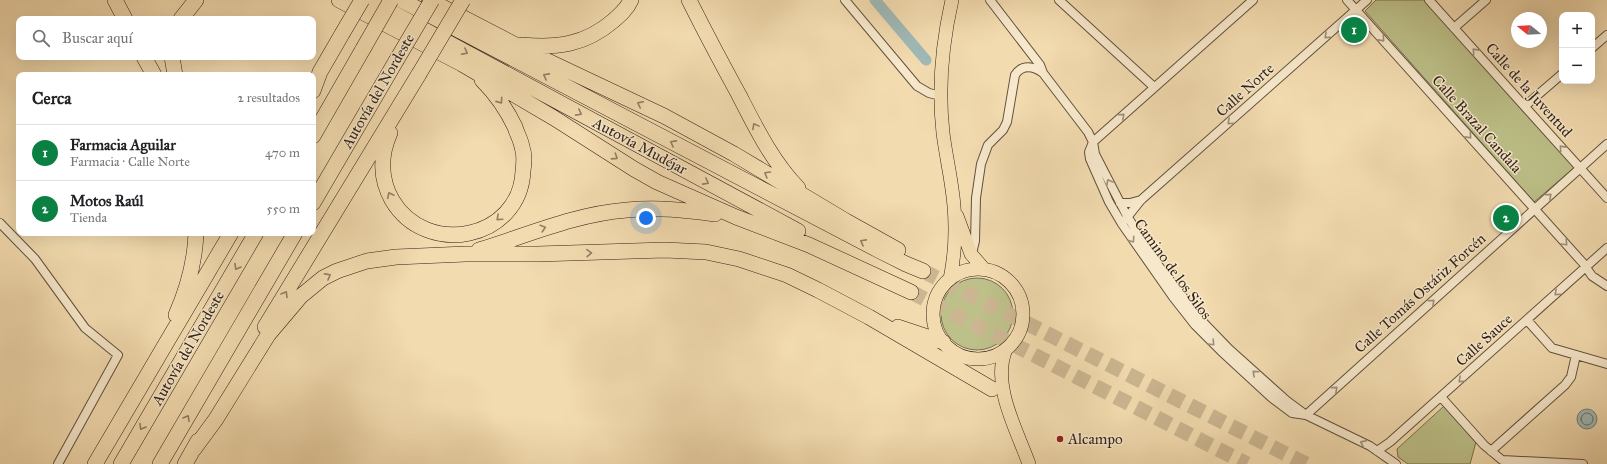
<!DOCTYPE html>
<html lang="es">
<meta charset="utf-8">
<style>
:root{--surface:#fff;--page:#f6f6f6;--text:#202124;--muted:#757577;--line:#e0e0e0;--accent:#0b8043}
body{margin:0;font-family:"IM FELL Great Primer",serif;background:var(--page);color:var(--text)}
.controls{position:absolute;right:12px;top:12px;display:grid;overflow:hidden;border-radius:8px;box-shadow:0 4px 16px #0002}
.controls button{width:36px;height:36px;display:grid;place-items:center;padding:0;border:0;border-bottom:1px solid var(--line);background:var(--surface);color:var(--text);font:20px sans-serif}
.compass{position:absolute;left:1511px;top:12px;width:36px;height:36px;border-radius:50%;background:var(--surface);box-shadow:0 4px 16px #0002;rotate:288deg}
.you{position:absolute;left:646px;top:218px;width:14px;height:14px;margin:-10px;border:3px solid #fff;border-radius:50%;background:#1a73e8;box-shadow:0 0 0 6px #1a73e833}
.badge{display:grid;place-items:center;width:26px;height:26px;border-radius:50%;background:var(--accent);color:#fff;font-size:13px;font-weight:700}
.pin{position:absolute;translate:-50% -50%;border:2px solid #fff;box-shadow:0 1px 4px #0006}
.list{margin:0;padding:0;list-style:none}
h2{display:flex;justify-content:space-between;align-items:center;height:52px;margin:0;padding:0 16px;font-size:17px}
h2 small{font-size:13px;font-weight:400;color:var(--muted)}
.list li{display:grid;grid-template-columns:26px 1fr auto;gap:12px;align-items:center;box-sizing:border-box;height:56px;padding:0 16px;border-top:1px solid var(--line)}
.list b{display:block;font-size:15px;white-space:nowrap}
.list p{margin:0;font-size:13px;white-space:nowrap;color:var(--muted)}
.list em{font-size:13px;font-style:normal;color:var(--muted)}
.icon{flex:none;width:22px;height:22px;fill:none;stroke:currentColor;stroke-width:2;stroke-linecap:round;stroke-linejoin:round}
.map{position:relative;flex:none;width:1607px;height:464px;overflow:hidden}
.search{position:absolute;background:var(--surface);box-shadow:0 4px 16px #0002;left:16px;top:16px;width:300px;height:44px;display:flex;align-items:center;gap:10px;box-sizing:border-box;padding:0 14px;border-radius:8px;color:var(--muted);font-size:15px}
.panel{position:absolute;background:var(--surface);box-shadow:0 4px 16px #0002;left:16px;top:72px;width:300px;height:164px;border-radius:8px}
.map>svg:first-child{display:block}
.green{fill:#bdc089;stroke:#777151}
.water{fill:#9fb9b6;stroke:#737d77}
.lines{fill:none;stroke-linecap:round;stroke-linejoin:round}
.shore{stroke:#686e68;stroke-width:1}
.canal{stroke:#9fb9b6;stroke-width:11}
.motorway-tunnel{stroke:#cbb691;stroke-width:15;stroke-dasharray:15 8;stroke-linecap:butt}
.minor-casing{stroke:#61503e;stroke-width:10}
.primary-casing{stroke:#312219;stroke-width:14}
.motorway-casing{stroke:#312219;stroke-width:16}
.minor{stroke:#f7e8cb;stroke-width:8}
.primary{stroke:#f2dbaf;stroke-width:13}
.motorway{stroke:#f2dbaf;stroke-width:15}
.motorway-bridge-casing{stroke:#312219;stroke-width:16;stroke-linecap:butt}
.motorway-bridge{stroke:#f2dbaf;stroke-width:15}
.oneway{stroke:#9e8f7b}
.oneway2{stroke:#927e64}
.poi-dot{fill:#8f2418;stroke:#f7e8cb;stroke-width:1.5}
.labels{text-anchor:middle;stroke-width:3;stroke-linejoin:round;paint-order:stroke}
.street-label{font-size:15px;fill:#312219;stroke:#f7e8cb}
.poi-label{font-size:15px;fill:#312219;stroke:#f7e8cb;text-anchor:start}
</style>
<div class="map">
<svg width="1607" height="464" viewBox="0 0 1607 464">
<rect width="100%" height="100%" fill="#f2dbaf"/>
<filter id="stains"><feTurbulence type="fractalNoise" baseFrequency=".005" numOctaves="4"/><feColorMatrix values="0 0 0 0 .2 0 0 0 0 .09 0 0 0 0 .02 0 0 0 .5 -.17"/></filter>
<radialGradient id="worn" r=".72"><stop offset=".6" stop-color="#630" stop-opacity="0"/><stop offset="1" stop-color="#630" stop-opacity=".3"/></radialGradient>
<path class="green" d="M 1376,0 L 1424,0 L 1525,106 L 1575,167 L 1534,202 L 1365,11 Z
M941 314a36 36 0 1 1 72 0a36 36 0 1 1-72 0Z
M 1444,406 L 1476,442 L 1470,464 L 1408,464 L 1398,457 L 1397,449 Z"/>
<path class="water" d="M1577 419a10 10 0 1 1 20 0a10 10 0 1 1-20 0Z"/>
<g class="lines">
<path class="shore" d="M1581 419a6 6 0 1 1 12 0a6 6 0 1 1-12 0Z"/>
<path class="canal" d="M 875,0 L 926,60"/>
<path class="motorway-tunnel" d="M 923,271 L 1306,464
M 911,292 L 1247,464"/>
<g class="minor-casing">
<path id="minor" d="M 845,0 L 917,86 L 929,93 L 941,96
M 990,0 L 1040,65 L 1043,73 L 1088,132 L 1093,142 L 1095,154 L 1127,216 L 1158,265 L 1201,320 L 1229,349 L 1287,401 L 1306,415 L 1370,446 L 1396,464
M 1059,0 L 1154,87
M 1253,0 L 1093,142 L 1089,152 L 1090,159 L 1109,202 L 1122,224 L 1173,297 L 1195,325 L 1221,351 L 1272,398 L 1292,413 L 1306,415 L 1607,144
M 1347,0 L 1583,263 L 1592,276 L 1607,286
M 1429,0 L 1607,198
M 1454,28 L 1486,0
M 1592,48 L 1607,35
M 1525,106 L 1562,74
M 1120,203 L 1130,203 L 1141,200
M 1125,220 L 1141,200 L 1367,0
M 0,223 L 35,259 L 85,328 L 118,355 L 58,464
M 972,253 L 975,241 L 976,198 L 981,164 L 988,145 L 1003,130 L 1007,122 L 1015,75 C 1022,64 1034,66 1043,73
M 1527,320 L 1552,348 L 1607,364
M 1441,397 L 1484,445 L 1502,460 L 1583,464
M 1377,451 L 1390,442 L 1607,248
M 1491,451 L 1565,385 L 1571,377 L 1576,355"/>
</g>
<g class="primary-casing">
<path id="primary" d="M 957,216 L 971,254 L 984,269
M933 314a45 45 0 1 1 90 0a45 45 0 1 1-90 0Z
M 950,279 C 955,255 956,229 954,206 C 952,181 946,157 943,133 C 938,89 942,44 952,0
M 1006,349 C 991,385 1017,430 1029,464"/>
</g>
<g class="motorway-casing">
<path id="motorway" d="M 115,0 L 125,19
M 339,0 L 462,64 L 554,118 L 634,169 L 657,182 L 736,217 L 809,245 L 911,292
M 369,0 L 798,231
M 401,0 L 878,250 L 906,264 L 923,271
M 429,0 L 535,55 L 664,116 L 734,154 L 846,221 L 898,250
M 689,0 C 705,32 722,64 739,95 C 756,128 772,161 798,188
M 181,19 L 196,0
M 522,45 C 557,48 585,45 613,21 C 620,15 627,9 631,0
M 144,57 L 154,75
M 172,57 L 175,75
M 313,91 L 320,72 L 342,34
M 390,133 C 380,155 380,179 392,200 C 426,258 520,240 523,171 C 524,163 525,155 522,147 C 521,140 517,134 515,127 C 507,110 496,94 482,80
M 313,136 L 363,49
M 313,203 L 396,61
M 479,250 C 528,235 575,214 627,210 C 657,207 685,210 715,214
M 176,315 C 187,290 195,261 196,233
M 265,327 L 419,74
M 898,327 L 943,342
M 194,449 L 216,419 L 268,335 L 301,296 L 323,278 L 337,271 L 367,261 L 396,257 L 466,254 L 538,254 L 665,250 L 706,252 L 739,259 L 787,275 L 818,290 L 869,317 L 992,389
M 95,464 L 231,233
M 121,464 L 256,233
M 160,464 L 295,233
M 185,464 L 198,441"/>
</g>
<use href="#minor" class="minor"/>
<use href="#primary" class="primary"/>
<use href="#motorway" class="motorway"/>
<g class="motorway-bridge-casing">
<path id="motorway-bridge" d="M 342,34 L 362,0
M 363,49 L 391,0
M 396,61 L 432,0
M 419,74 L 463,0"/>
</g>
<use href="#motorway-bridge" class="motorway-bridge"/>
</g>
<defs><path id="oneway-chevron" d="M-2-3.5L2.5 0L-2 3.5" fill="none" stroke-width="1.6" stroke-linecap="round" stroke-linejoin="round"/></defs>
<g class="oneway">
<use href="#oneway-chevron" transform="translate(1327 36) rotate(138)"/>
<use href="#oneway-chevron" transform="translate(1382 39) rotate(48)"/>
<use href="#oneway-chevron" transform="translate(1475 51) rotate(-132)"/>
<use href="#oneway-chevron" transform="translate(1122 116) rotate(-42)"/>
<use href="#oneway-chevron" transform="translate(1230 122) rotate(138)"/>
<use href="#oneway-chevron" transform="translate(1469 136) rotate(48)"/>
<use href="#oneway-chevron" transform="translate(1562 148) rotate(-132)"/>
<use href="#oneway-chevron" transform="translate(1109 182) rotate(-118)"/>
<use href="#oneway-chevron" transform="translate(1549 196) rotate(-42)"/>
<use href="#oneway-chevron" transform="translate(1132 240) rotate(56)"/>
<use href="#oneway-chevron" transform="translate(1565 243) rotate(47)"/>
<use href="#oneway-chevron" transform="translate(1557 293) rotate(138)"/>
<use href="#oneway-chevron" transform="translate(1432 302) rotate(-42)"/>
<use href="#oneway-chevron" transform="translate(1212 343) rotate(46)"/>
<use href="#oneway-chevron" transform="translate(1255 373) rotate(-138)"/>
<use href="#oneway-chevron" transform="translate(1461 380) rotate(138)"/>
<use href="#oneway-chevron" transform="translate(1335 389) rotate(-42)"/>
<use href="#oneway-chevron" transform="translate(1363 443) rotate(-153)"/>
</g>
<g class="oneway2">
<use href="#oneway-chevron" transform="translate(465 52) rotate(28)"/>
<use href="#oneway-chevron" transform="translate(546 76) rotate(-152)"/>
<use href="#oneway-chevron" transform="translate(500 101) rotate(55)"/>
<use href="#oneway-chevron" transform="translate(640 104) rotate(-154)"/>
<use href="#oneway-chevron" transform="translate(579 113) rotate(28)"/>
<use href="#oneway-chevron" transform="translate(755 126) rotate(-118)"/>
<use href="#oneway-chevron" transform="translate(673 143) rotate(-152)"/>
<use href="#oneway-chevron" transform="translate(615 157) rotate(33)"/>
<use href="#oneway-chevron" transform="translate(767 174) rotate(-149)"/>
<use href="#oneway-chevron" transform="translate(706 182) rotate(28)"/>
<use href="#oneway-chevron" transform="translate(390 195) rotate(-116)"/>
<use href="#oneway-chevron" transform="translate(499 218) rotate(138)"/>
<use href="#oneway-chevron" transform="translate(543 228) rotate(-17)"/>
<use href="#oneway-chevron" transform="translate(863 242) rotate(-152)"/>
<use href="#oneway-chevron" transform="translate(589 253) rotate(-2)"/>
<use href="#oneway-chevron" transform="translate(237 267) rotate(120)"/>
<use href="#oneway-chevron" transform="translate(328 276) rotate(-29)"/>
<use href="#oneway-chevron" transform="translate(285 294) rotate(-59)"/>
<use href="#oneway-chevron" transform="translate(187 418) rotate(-60)"/>
<use href="#oneway-chevron" transform="translate(142 427) rotate(120)"/>
</g>
<circle class="poi-dot" cx="1060" cy="439" r="4"/>
<g class="labels">
<g class="street-label">
<text transform="translate(1245 90) rotate(-42)" y="5">Calle Norte</text>
<text transform="translate(1529 90) rotate(48)" y="5">Calle de la Juventud</text>
<text transform="translate(378 91) rotate(-60)" y="5">Autovía del Nordeste</text>
<text transform="translate(1477 124) rotate(48)" y="5">Calle Brazal Candala</text>
<text transform="translate(640 146) rotate(28)" y="5">Autovía Mudéjar</text>
<text transform="translate(1173 269) rotate(54)" y="5">Camino de los Silos</text>
<text transform="translate(1420 293) rotate(-42)" y="5">Calle Tomás Ostáriz Forcén</text>
<text transform="translate(1484 340) rotate(-42)" y="5">Calle Sauce</text>
<text transform="translate(188 348) rotate(-60)" y="5">Autovía del Nordeste</text>
</g>
<g class="poi-label">
<text x="1068" y="444">Alcampo</text>
</g>
</g>
<rect width="100%" height="100%" filter="url(#stains)"/>
<rect width="100%" height="100%" fill="url(#worn)"/>
</svg>
<div class="controls">
<button>+</button>
<button>−</button>
</div>
<svg class="compass" viewBox="-18 -18 36 36"><path d="M0-13l5 13h-10z" fill="#e53935"/><path d="M0 13l5-13h-10z" fill="#757577"/></svg>
<div class="you"></div>
<div class="pin badge" style="left:1354px;top:30px">1</div>
<div class="pin badge" style="left:1506px;top:218px">2</div>
<div class="search"><svg class="icon" aria-label="search" viewBox="0 0 24 24"><circle cx="10" cy="10" r="6"/><path d="M15 15l6 6"/></svg>Buscar aquí</div>
<section class="panel">
<h2>Cerca<small>2 resultados</small></h2>
<ul class="list">
<li><span class="badge">1</span><div><b>Farmacia Aguilar</b><p>Farmacia · Calle Norte</p></div><em>470 m</em></li>
<li><span class="badge">2</span><div><b>Motos Raúl</b><p>Tienda</p></div><em>550 m</em></li>
</ul>
</section>
</div>
